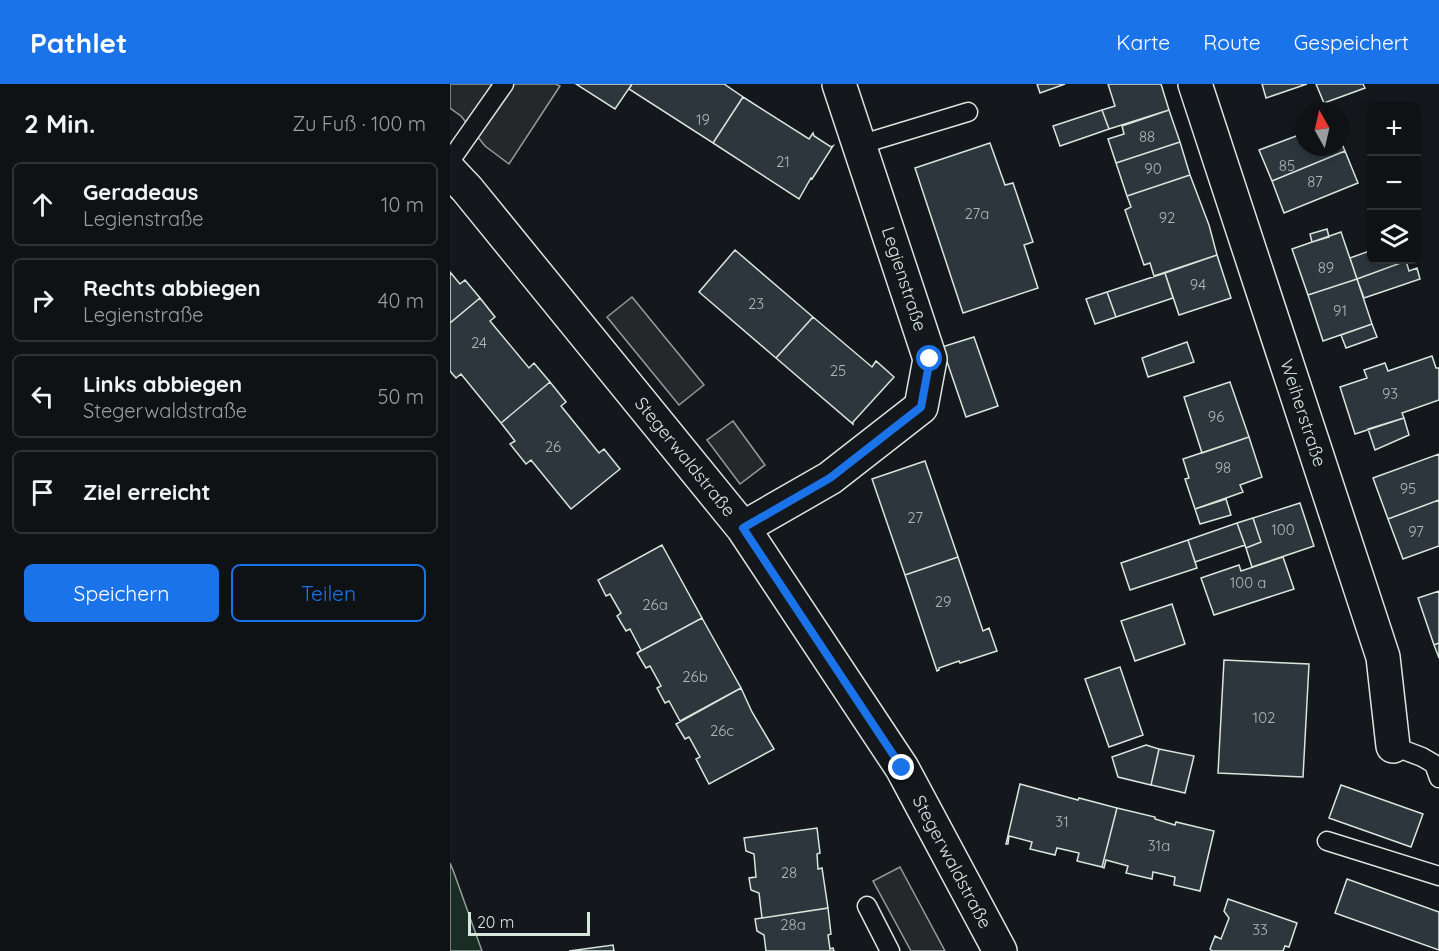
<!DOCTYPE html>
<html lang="de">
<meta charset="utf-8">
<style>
:root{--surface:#0f1215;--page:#181b1e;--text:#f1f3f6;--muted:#9b9ea0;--line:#2f3234;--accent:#1a73e8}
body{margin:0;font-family:Quicksand,sans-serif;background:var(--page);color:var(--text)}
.controls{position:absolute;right:18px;top:18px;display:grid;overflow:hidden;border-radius:9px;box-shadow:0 3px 9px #0003}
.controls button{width:54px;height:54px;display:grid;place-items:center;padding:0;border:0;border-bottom:2px solid var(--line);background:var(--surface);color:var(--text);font:30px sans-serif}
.compass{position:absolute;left:845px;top:18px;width:54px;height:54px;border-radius:50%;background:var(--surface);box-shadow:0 3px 9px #0003;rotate:352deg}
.scale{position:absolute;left:18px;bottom:15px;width:122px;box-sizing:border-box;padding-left:6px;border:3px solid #d8e6dc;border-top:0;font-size:16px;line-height:21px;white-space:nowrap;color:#d8e6dc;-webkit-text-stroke:4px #14181c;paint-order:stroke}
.stop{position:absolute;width:18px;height:18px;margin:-14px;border:4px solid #1a73e8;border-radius:50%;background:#fff}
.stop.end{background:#1a73e8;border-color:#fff;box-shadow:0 2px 6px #0008}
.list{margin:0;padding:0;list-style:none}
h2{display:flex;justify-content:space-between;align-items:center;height:78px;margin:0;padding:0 24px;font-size:26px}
h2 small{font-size:20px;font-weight:400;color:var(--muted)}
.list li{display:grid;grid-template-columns:39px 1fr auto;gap:18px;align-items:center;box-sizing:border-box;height:84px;margin:0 12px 12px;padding:0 12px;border:2px solid var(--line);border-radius:9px}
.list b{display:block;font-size:22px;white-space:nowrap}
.list p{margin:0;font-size:20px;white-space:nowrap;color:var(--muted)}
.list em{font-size:20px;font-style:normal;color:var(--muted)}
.actions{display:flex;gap:12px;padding:18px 24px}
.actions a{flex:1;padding:14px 0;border:2px solid var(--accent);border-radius:9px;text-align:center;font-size:21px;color:var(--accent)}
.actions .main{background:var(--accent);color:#fff}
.icon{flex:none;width:33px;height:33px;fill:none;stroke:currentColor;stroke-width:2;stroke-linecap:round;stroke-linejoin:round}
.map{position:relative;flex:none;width:989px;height:867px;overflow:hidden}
header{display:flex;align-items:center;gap:36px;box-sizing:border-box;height:84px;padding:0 30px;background:var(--accent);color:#fff}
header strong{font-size:28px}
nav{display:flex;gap:33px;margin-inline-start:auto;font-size:21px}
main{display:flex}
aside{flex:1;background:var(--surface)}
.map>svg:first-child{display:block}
.green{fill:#1a2d24;stroke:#939e99;stroke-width:1.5}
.parking{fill:#24282b;stroke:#939e99;stroke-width:1.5}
.building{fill:#2c363c;stroke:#d8e6dc;stroke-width:1.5}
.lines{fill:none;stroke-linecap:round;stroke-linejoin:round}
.service-casing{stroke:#d8e6dc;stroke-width:21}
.minor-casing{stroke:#d8e6dc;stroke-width:36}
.service{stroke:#14181c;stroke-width:18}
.minor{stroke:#14181c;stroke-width:33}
.route{stroke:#1a73e8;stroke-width:8}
.labels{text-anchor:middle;stroke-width:4.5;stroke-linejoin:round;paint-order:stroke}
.number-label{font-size:15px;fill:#adbab4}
.street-label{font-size:18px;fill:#d8e6dc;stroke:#14181c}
</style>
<header>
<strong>Pathlet</strong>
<nav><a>Karte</a><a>Route</a><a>Gespeichert</a></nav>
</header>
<main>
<aside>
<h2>2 Min.<small>Zu Fuß · 100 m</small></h2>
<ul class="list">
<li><svg class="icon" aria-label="ahead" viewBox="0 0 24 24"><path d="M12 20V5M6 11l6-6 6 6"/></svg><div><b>Geradeaus</b><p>Legienstraße</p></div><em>10 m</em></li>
<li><svg class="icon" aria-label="right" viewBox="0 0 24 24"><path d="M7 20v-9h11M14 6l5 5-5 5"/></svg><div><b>Rechts abbiegen</b><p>Legienstraße</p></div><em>40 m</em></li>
<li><svg class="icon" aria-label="left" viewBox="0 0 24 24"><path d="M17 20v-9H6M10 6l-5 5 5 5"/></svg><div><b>Links abbiegen</b><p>Stegerwaldstraße</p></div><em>50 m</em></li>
<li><svg class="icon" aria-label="arrive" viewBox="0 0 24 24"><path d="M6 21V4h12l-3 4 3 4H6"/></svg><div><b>Ziel erreicht</b></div></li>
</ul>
<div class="actions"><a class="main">Speichern</a><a>Teilen</a></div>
</aside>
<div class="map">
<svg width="989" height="867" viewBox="0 0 989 867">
<rect width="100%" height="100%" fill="#14181c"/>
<path class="green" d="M 0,779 L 3,786 L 32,867 L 0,867 Z"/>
<path class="parking" d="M 0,0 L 106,0 L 110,2 L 59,80 L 35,62 L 11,32 L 0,24 Z
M 182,213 L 254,301 L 229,321 L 157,233 Z
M 283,337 L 315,381 L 290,400 L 257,356 Z
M 450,783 L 495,867 L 461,867 L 423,797 Z"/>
<path class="building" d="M 126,0 L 182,0 L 165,25 Z
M 182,0 L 274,0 L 293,13 L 263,59 L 179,5 Z
M 587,0 L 615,0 L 590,9 Z
M 658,0 L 711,0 L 719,26 L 659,45 L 652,26 L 665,22 Z
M 812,0 L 857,0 L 816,14 Z
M 866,0 L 913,0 L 915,4 L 874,19 Z
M 293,13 L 359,55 L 363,49 L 364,52 L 381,63 L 383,62 L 362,95 L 361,94 L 349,115 L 263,59 Z
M 652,26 L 659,45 L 610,62 L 603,42 Z
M 719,26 L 730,58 L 666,79 L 658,55 L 674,50 L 672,42 Z
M 854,49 L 854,63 L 890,63 L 890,55 L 895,67 L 822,97 L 809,66 Z
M 730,58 L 740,91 L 677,112 L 666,79 Z
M 540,59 L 555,101 L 563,99 L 583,158 L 574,161 L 588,204 L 513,229 L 465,84 Z
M 895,67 L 908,99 L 834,129 L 822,97 Z
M 740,91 L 759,141 L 767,171 L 704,192 L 700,179 L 694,181 L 675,126 L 681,123 L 677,112 Z
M 877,145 L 879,153 L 862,158 L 860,150 Z
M 891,148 L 907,195 L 858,211 L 842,165 Z
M 285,166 L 363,233 L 326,274 L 249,208 Z
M 922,166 L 922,176 L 955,176 L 956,177 L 907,195 L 900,174 Z
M 767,171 L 781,214 L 729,231 L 715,189 Z
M 956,177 L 959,187 L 967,184 L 970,195 L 914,214 L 907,195 Z
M 0,188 L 10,200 L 15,196 L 30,214 L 0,239 Z
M 715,189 L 723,214 L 666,233 L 657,208 Z
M 907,195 L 922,240 L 873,257 L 858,211 Z
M 657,208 L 666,233 L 645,240 L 636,215 Z
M 30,214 L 45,233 L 40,237 L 79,284 L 84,279 L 100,298 L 51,339 L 11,290 L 6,294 L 0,287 L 0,239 Z
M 363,233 L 422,283 L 426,277 L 444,293 L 403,338 L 403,340 L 326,274 Z
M 922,240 L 927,253 L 896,264 L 891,251 Z
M 524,253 L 548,322 L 516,333 L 492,263 Z
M 737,258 L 744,278 L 698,293 L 692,274 Z
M 982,272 L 986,284 L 989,284 L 989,316 L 952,329 L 954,334 L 905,350 L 890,303 L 917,294 L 914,286 L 935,279 L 938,287 Z
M 100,298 L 116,318 L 111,322 L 149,369 L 154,365 L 170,385 L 121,425 L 81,376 L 76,380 L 60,360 L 65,357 L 51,339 Z
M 780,298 L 799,353 L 752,369 L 734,313 Z
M 954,334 L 959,351 L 925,366 L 918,345 Z
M 799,353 L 812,393 L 790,401 L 793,408 L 745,425 L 735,395 L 739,394 L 733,375 Z
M 989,370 L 989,416 L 938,435 L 923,394 Z
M 475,377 L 508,473 L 455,491 L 422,395 Z
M 776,415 L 781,431 L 750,440 L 745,425 Z
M 989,416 L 989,462 L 953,475 L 938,435 Z
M 850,419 L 864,462 L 802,483 L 796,464 L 811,458 L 803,434 Z
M 803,434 L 811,458 L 796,464 L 787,439 Z
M 787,439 L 795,461 L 745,478 L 738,456 Z
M 738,456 L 747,484 L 680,506 L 671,479 Z
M 212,461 L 252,534 L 187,569 L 191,566 L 180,545 L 176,547 L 167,532 L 171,529 L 160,510 L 156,512 L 148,496 Z
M 508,473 L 533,547 L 539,544 L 547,567 L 510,579 L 509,577 L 489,584 L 489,586 L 487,587 L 455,491 Z
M 833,473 L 844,505 L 764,531 L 751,494 L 789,481 L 791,487 Z
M 989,507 L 989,559 L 984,561 L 968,514 Z
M 722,520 L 735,560 L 685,577 L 671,537 Z
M 252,534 L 291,604 L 230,637 L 219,617 L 215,619 L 207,604 L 211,602 L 200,582 L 196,584 L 187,569 Z
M 989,559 L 989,574 L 984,561 Z
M 774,576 L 859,580 L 853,693 L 768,689 Z
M 670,583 L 693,651 L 659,663 L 635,595 Z
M 291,604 L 302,628 L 324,665 L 259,700 L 246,675 L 250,673 L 239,653 L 235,655 L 226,640 Z
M 696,661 L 709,665 L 701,701 L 668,693 L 662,673 Z
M 709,665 L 744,672 L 735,709 L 701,701 Z
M 570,700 L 628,716 L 629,714 L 667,724 L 652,783 L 627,777 L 629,769 L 607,764 L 605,771 L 580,765 L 582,758 L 559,752 L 558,760 L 556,760 Z
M 891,701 L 973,730 L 961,763 L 879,734 Z
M 667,724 L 705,733 L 705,735 L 725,741 L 726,738 L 764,747 L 750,807 L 724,801 L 725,793 L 703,788 L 702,795 L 676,789 L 678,782 L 656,776 L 654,784 L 652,783 Z
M 367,744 L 370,769 L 367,770 L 368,785 L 372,784 L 378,824 L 312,834 L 309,809 L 301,806 L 299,794 L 306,793 L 304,770 L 296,767 L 294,754 Z
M 897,795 L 989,828 L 989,866 L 885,829 Z
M 778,815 L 847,839 L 839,863 L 835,862 L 833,867 L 762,867 L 760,865 L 765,852 L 771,855 L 779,834 L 774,827 Z
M 378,824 L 381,850 L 378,851 L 380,865 L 383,864 L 384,867 L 316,867 L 314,851 L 307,847 L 305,835 Z
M 163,861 L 164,867 L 119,867 Z"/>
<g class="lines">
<g class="service-casing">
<path id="service" d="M 409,61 L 518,28
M 0,77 L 54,0
M 943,662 L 972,673 L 984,680 L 989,694
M 877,757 L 989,792
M 417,822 L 440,867"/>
</g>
<g class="minor-casing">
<path id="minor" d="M 745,0 L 933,573 L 943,662
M 0,87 L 17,105 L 293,444 L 452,684 L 550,867
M 293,444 L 380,394 L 471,323 L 480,275 L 389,0"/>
</g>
<use href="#service" class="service"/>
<use href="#minor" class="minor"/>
</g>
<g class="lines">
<path class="route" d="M 452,684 L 293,444 L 380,394 L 471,323 L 480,275"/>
</g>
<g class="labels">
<g class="number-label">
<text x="253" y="41">19</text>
<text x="697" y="58">88</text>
<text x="333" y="83">21</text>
<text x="837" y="87">85</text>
<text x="703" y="90">90</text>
<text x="865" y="103">87</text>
<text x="527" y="135">27a</text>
<text x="717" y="139">92</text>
<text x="876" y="189">89</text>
<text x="748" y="206">94</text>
<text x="306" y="225">23</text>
<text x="890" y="232">91</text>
<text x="29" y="264">24</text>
<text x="388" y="292">25</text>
<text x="940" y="315">93</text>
<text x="766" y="338">96</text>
<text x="103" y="368">26</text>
<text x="773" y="389">98</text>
<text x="958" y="410">95</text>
<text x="465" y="439">27</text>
<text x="833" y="451">100</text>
<text x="966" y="453">97</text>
<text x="798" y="504">100 a</text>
<text x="493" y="523">29</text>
<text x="205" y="526">26a</text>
<text x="245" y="598">26b</text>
<text x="814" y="639">102</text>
<text x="272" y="652">26c</text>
<text x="612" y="743">31</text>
<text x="709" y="767">31a</text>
<text x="339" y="794">28</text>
<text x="343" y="846">28a</text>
<text x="810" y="851">33</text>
</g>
<g class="street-label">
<text transform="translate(454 195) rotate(72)" y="6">Legienstraße</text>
<text transform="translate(853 329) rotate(72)" y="6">Weiherstraße</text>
<text transform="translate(235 373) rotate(51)" y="6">Stegerwaldstraße</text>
<text transform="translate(502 778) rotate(62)" y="6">Stegerwaldstraße</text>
</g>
</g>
</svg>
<div class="controls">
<button>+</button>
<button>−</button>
<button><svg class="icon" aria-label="layers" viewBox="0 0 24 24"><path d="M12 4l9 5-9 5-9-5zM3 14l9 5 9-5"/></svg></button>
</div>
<svg class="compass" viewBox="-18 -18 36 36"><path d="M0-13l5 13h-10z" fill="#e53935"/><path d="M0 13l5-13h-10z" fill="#9b9ea0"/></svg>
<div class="scale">20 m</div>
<div class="stop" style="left:480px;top:275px"></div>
<div class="stop end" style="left:452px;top:684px"></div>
</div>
</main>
